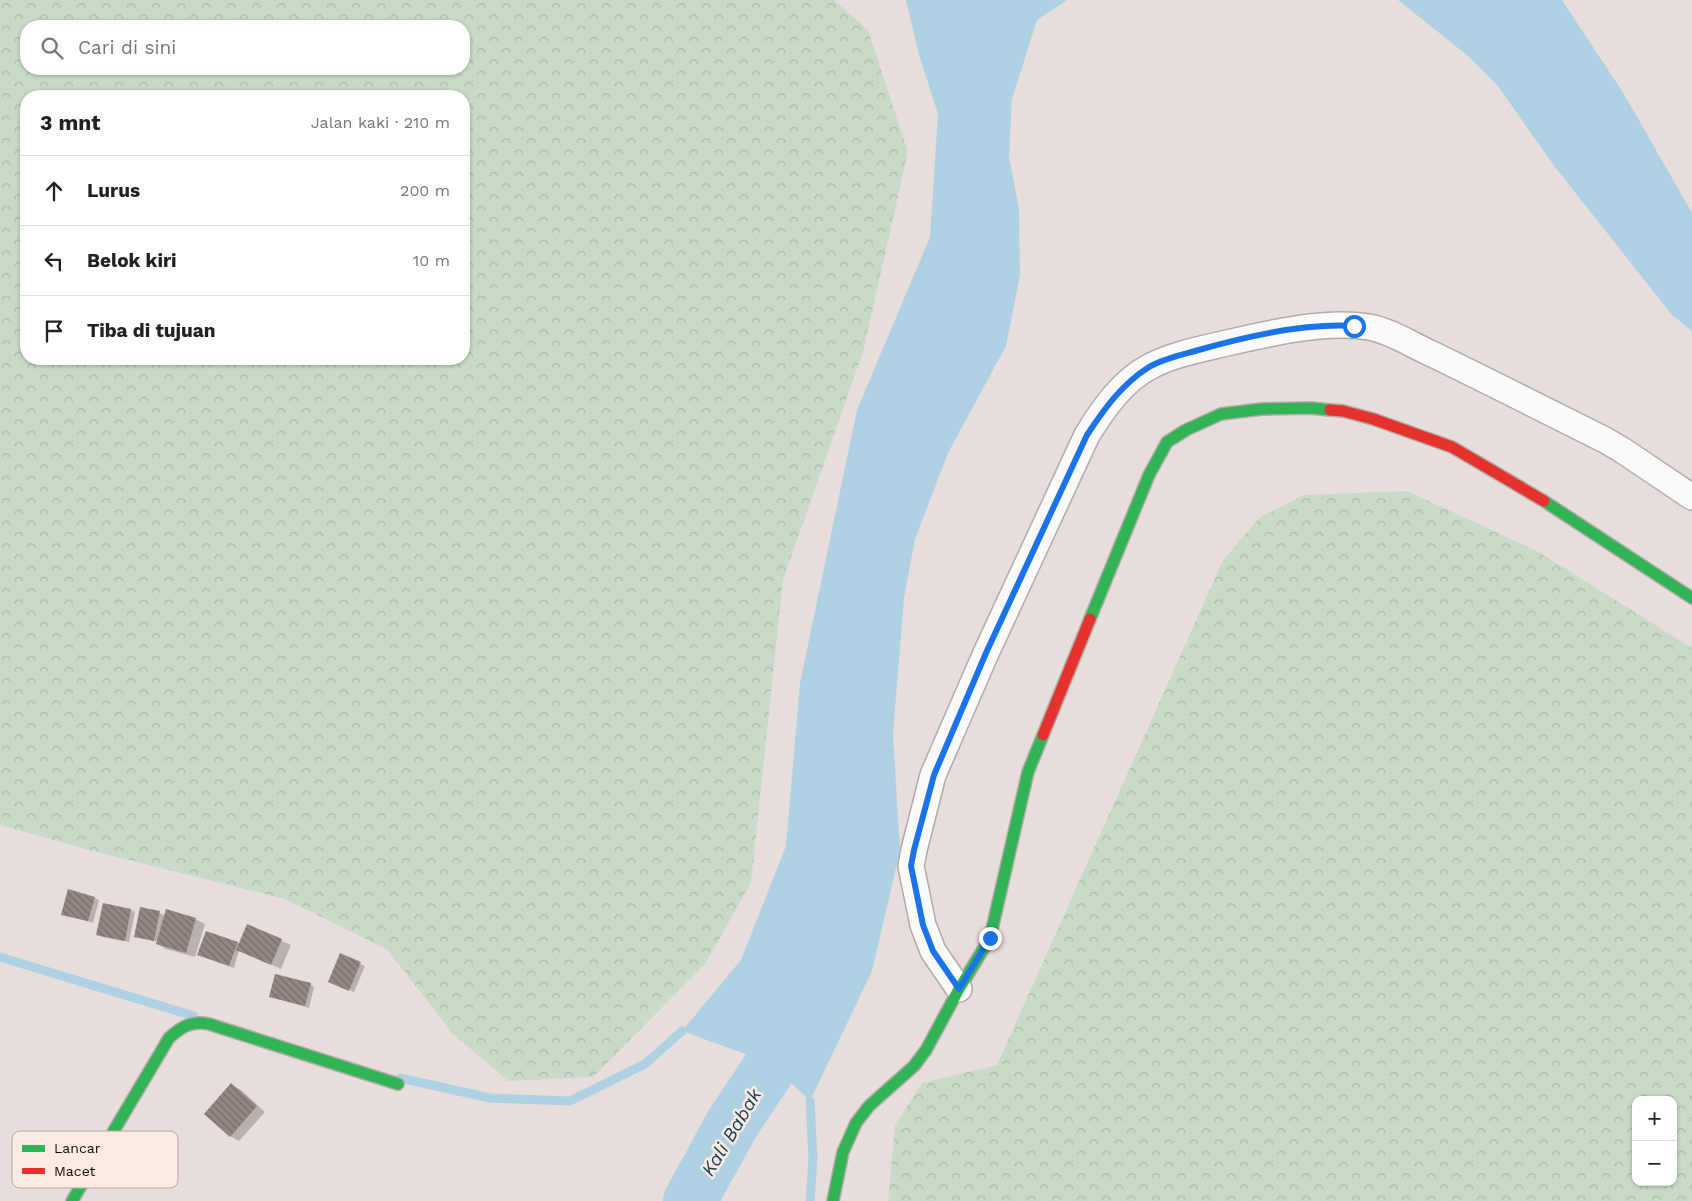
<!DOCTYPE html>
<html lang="id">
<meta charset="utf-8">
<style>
:root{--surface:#fff;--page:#f2f2f2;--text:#202124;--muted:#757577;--line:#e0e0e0}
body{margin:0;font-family:"Work Sans",sans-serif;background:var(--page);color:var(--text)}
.controls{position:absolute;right:15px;bottom:15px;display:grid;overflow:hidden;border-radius:10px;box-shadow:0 1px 4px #0004}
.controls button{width:45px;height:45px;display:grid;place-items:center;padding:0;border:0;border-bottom:1px solid var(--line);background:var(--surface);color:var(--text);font:25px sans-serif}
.stop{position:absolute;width:15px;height:15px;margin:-11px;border:4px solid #1a73e8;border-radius:50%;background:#fff}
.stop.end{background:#1a73e8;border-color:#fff;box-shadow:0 1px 5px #0008}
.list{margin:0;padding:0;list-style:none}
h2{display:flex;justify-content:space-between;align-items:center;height:65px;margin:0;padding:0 20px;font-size:21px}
h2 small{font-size:16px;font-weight:400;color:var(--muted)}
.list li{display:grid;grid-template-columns:32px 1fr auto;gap:15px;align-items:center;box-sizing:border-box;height:70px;padding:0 20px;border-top:1px solid var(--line)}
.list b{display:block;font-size:19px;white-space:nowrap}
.list em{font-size:16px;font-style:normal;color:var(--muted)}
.icon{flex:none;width:28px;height:28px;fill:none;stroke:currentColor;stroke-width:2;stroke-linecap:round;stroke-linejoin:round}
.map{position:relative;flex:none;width:1692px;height:1201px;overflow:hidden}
.search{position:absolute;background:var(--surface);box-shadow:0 1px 4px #0004;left:20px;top:20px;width:450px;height:55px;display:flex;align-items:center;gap:12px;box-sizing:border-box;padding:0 18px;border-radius:20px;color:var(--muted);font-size:19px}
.panel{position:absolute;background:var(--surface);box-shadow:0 1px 4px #0004;left:20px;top:90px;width:450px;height:275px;border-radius:20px}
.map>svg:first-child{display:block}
.forest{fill:url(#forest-crowns);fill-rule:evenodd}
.water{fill:#afd1e4}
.shadow{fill:#0003}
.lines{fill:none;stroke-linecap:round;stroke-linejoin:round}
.stream{stroke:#afd1e4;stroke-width:9}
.river{stroke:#afd1e4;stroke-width:54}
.building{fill:url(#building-back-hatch)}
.street-casing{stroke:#b1aaa7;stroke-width:28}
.fast-casing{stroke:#b1aaa7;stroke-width:14}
.jam-casing{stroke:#b1aaa7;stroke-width:14}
.street{stroke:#fbfafa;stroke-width:25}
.fast{stroke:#30b455;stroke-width:11}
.jam{stroke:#e5322d;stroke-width:11}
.route{stroke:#1a73e8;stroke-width:6}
.labels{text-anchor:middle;stroke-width:5;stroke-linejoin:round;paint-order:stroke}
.water-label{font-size:19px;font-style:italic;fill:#133f54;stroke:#fbeae2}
.key{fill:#fbeae2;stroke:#b5a7a1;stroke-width:1}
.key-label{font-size:14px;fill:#110c09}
</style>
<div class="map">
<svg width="1692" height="1201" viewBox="0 0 1692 1201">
<defs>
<pattern id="forest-crowns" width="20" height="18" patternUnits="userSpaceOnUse" patternTransform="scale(1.25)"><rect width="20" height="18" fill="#c9dbc8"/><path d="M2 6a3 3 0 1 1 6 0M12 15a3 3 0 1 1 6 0" fill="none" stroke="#acbbaa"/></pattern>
<pattern id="building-back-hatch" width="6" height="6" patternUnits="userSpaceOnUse" patternTransform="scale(1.25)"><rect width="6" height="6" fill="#938781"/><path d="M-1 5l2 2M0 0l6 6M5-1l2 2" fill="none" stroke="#776d68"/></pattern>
</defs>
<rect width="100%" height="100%" fill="#e7dedb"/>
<path class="forest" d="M 0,0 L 834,0 L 868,30 L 908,152 L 863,352 L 783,580 L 751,883 L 705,964 L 593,1077 L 508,1081 L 452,1033 L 388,950 L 285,899 L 89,850 L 0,825 ZM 26,26 L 464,26 L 464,69 L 26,69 ZM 26,96 L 464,96 L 464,359 L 26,359 Z
M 1407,491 L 1537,551 L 1692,648 L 1692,1201 L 888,1201 L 895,1125 L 922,1083 L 997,1065 L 1223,560 L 1260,517 L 1304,495 ZM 1636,1100 L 1673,1100 L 1673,1182 L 1636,1182 Z"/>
<path class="water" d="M 906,0 L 1067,0 L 1037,20 L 1012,99 L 1009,157 L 1019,209 L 1020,275 L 1006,346 L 948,453 L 915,539 L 904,598 L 893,734 L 900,851 L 872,971 L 810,1101 L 772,1064 L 682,1031 L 741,960 L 786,846 L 800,683 L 857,410 L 930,237 L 938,114 L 919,55 Z
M 1398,0 L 1562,0 L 1624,94 L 1692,213 L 1692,331 L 1672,315 L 1555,167 L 1497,85 L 1468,56 Z"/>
<path class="shadow" d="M 94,898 L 99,900 L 93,923 L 62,914 Z
M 141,909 L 160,913 L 165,916 L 195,919 L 205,924 L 195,957 L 166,949 L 157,944 L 158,942 L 135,936 Z
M 131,910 L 135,912 L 129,942 L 102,937 L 97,935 Z
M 248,926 L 291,945 L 281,969 L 239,950 L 234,968 L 199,955 L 237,943 L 240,944 Z
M 341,955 L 365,966 L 354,992 L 334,984 Z
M 310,984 L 314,987 L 309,1008 L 271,997 Z
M 231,1085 L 241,1090 L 265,1112 L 239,1141 L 230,1136 Z"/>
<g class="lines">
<path class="stream" d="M 0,957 L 194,1016
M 400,1078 L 490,1098 L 570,1101 L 645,1064 L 682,1031
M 810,1101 L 813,1159 L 810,1201"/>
<path class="river" d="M 690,1201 L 732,1124 L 772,1064"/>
</g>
<path class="building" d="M 68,889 L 95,897 L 88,921 L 61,915 Z
M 103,903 L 131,909 L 125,941 L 96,935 Z
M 140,907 L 160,911 L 154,941 L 134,937 Z
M 166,909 L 196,918 L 186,953 L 156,944 Z
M 247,924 L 282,939 L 271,965 L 236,950 Z
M 206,931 L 238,942 L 229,966 L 197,955 Z
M 340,953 L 361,962 L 349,991 L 328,982 Z
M 275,974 L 311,983 L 305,1006 L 269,997 Z
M 231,1083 L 257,1106 L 230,1137 L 204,1114 Z"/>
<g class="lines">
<g class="street-casing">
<path id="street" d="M 959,989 L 933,951 L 923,925 L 911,866 L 914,850 L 933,775 L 986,653 L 1087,435 C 1103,409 1123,380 1151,366 C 1174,354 1202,349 1227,343 C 1270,333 1326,320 1369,327 C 1391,331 1412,345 1432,354 C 1490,382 1547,411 1605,440 L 1622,450 L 1692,497"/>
</g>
<g class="fast-casing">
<path id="fast" d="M 1544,501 L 1692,598
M 1090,619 L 1149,475 L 1167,442 L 1186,430 L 1221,414 L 1262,409 L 1311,408 L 1330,410
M 72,1201 L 169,1038 C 181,1027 192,1020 209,1024 L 398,1084
M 833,1201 L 843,1152 L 856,1123 L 869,1106 L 914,1066 L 926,1050 L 959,989 L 990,938 L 1028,772 L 1043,735"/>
</g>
<g class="jam-casing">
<path id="jam" d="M 1330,410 L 1343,411 L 1373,419 L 1452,447 L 1544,501
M 1043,735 L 1090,619"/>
</g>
<use href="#street" class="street"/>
<use href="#fast" class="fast"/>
<use href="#jam" class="jam"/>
</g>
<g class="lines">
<path class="route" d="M 990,938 L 959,989 L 933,951 L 923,925 L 911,866 L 914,850 L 934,775 L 986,653 L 1087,435 C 1104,409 1122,384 1149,367 C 1162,359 1180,355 1195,351 C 1243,337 1304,323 1354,326"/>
</g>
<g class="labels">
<g class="water-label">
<text transform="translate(731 1132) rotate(-59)" y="7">Kali Babak</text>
</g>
</g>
<rect x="12" y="1131" width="166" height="57" rx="8" class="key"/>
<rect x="22" y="1145" width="23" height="7" fill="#30b455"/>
<rect x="22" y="1168" width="23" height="6" fill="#e5322d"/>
<g class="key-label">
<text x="54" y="1153">Lancar</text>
<text x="54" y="1176">Macet</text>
</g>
</svg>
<div class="controls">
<button>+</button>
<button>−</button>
</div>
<div class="stop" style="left:1354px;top:326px"></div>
<div class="stop end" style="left:990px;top:938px"></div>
<div class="search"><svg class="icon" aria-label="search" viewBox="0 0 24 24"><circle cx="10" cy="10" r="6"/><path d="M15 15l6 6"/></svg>Cari di sini</div>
<section class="panel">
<h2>3 mnt<small>Jalan kaki · 210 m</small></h2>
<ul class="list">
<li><svg class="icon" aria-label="ahead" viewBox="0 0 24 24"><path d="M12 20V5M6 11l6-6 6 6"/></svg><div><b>Lurus</b></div><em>200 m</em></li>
<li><svg class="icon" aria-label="left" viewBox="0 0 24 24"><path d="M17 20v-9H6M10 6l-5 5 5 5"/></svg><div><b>Belok kiri</b></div><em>10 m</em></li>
<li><svg class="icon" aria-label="arrive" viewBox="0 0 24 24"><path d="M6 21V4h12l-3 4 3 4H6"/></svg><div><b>Tiba di tujuan</b></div></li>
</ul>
</section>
</div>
